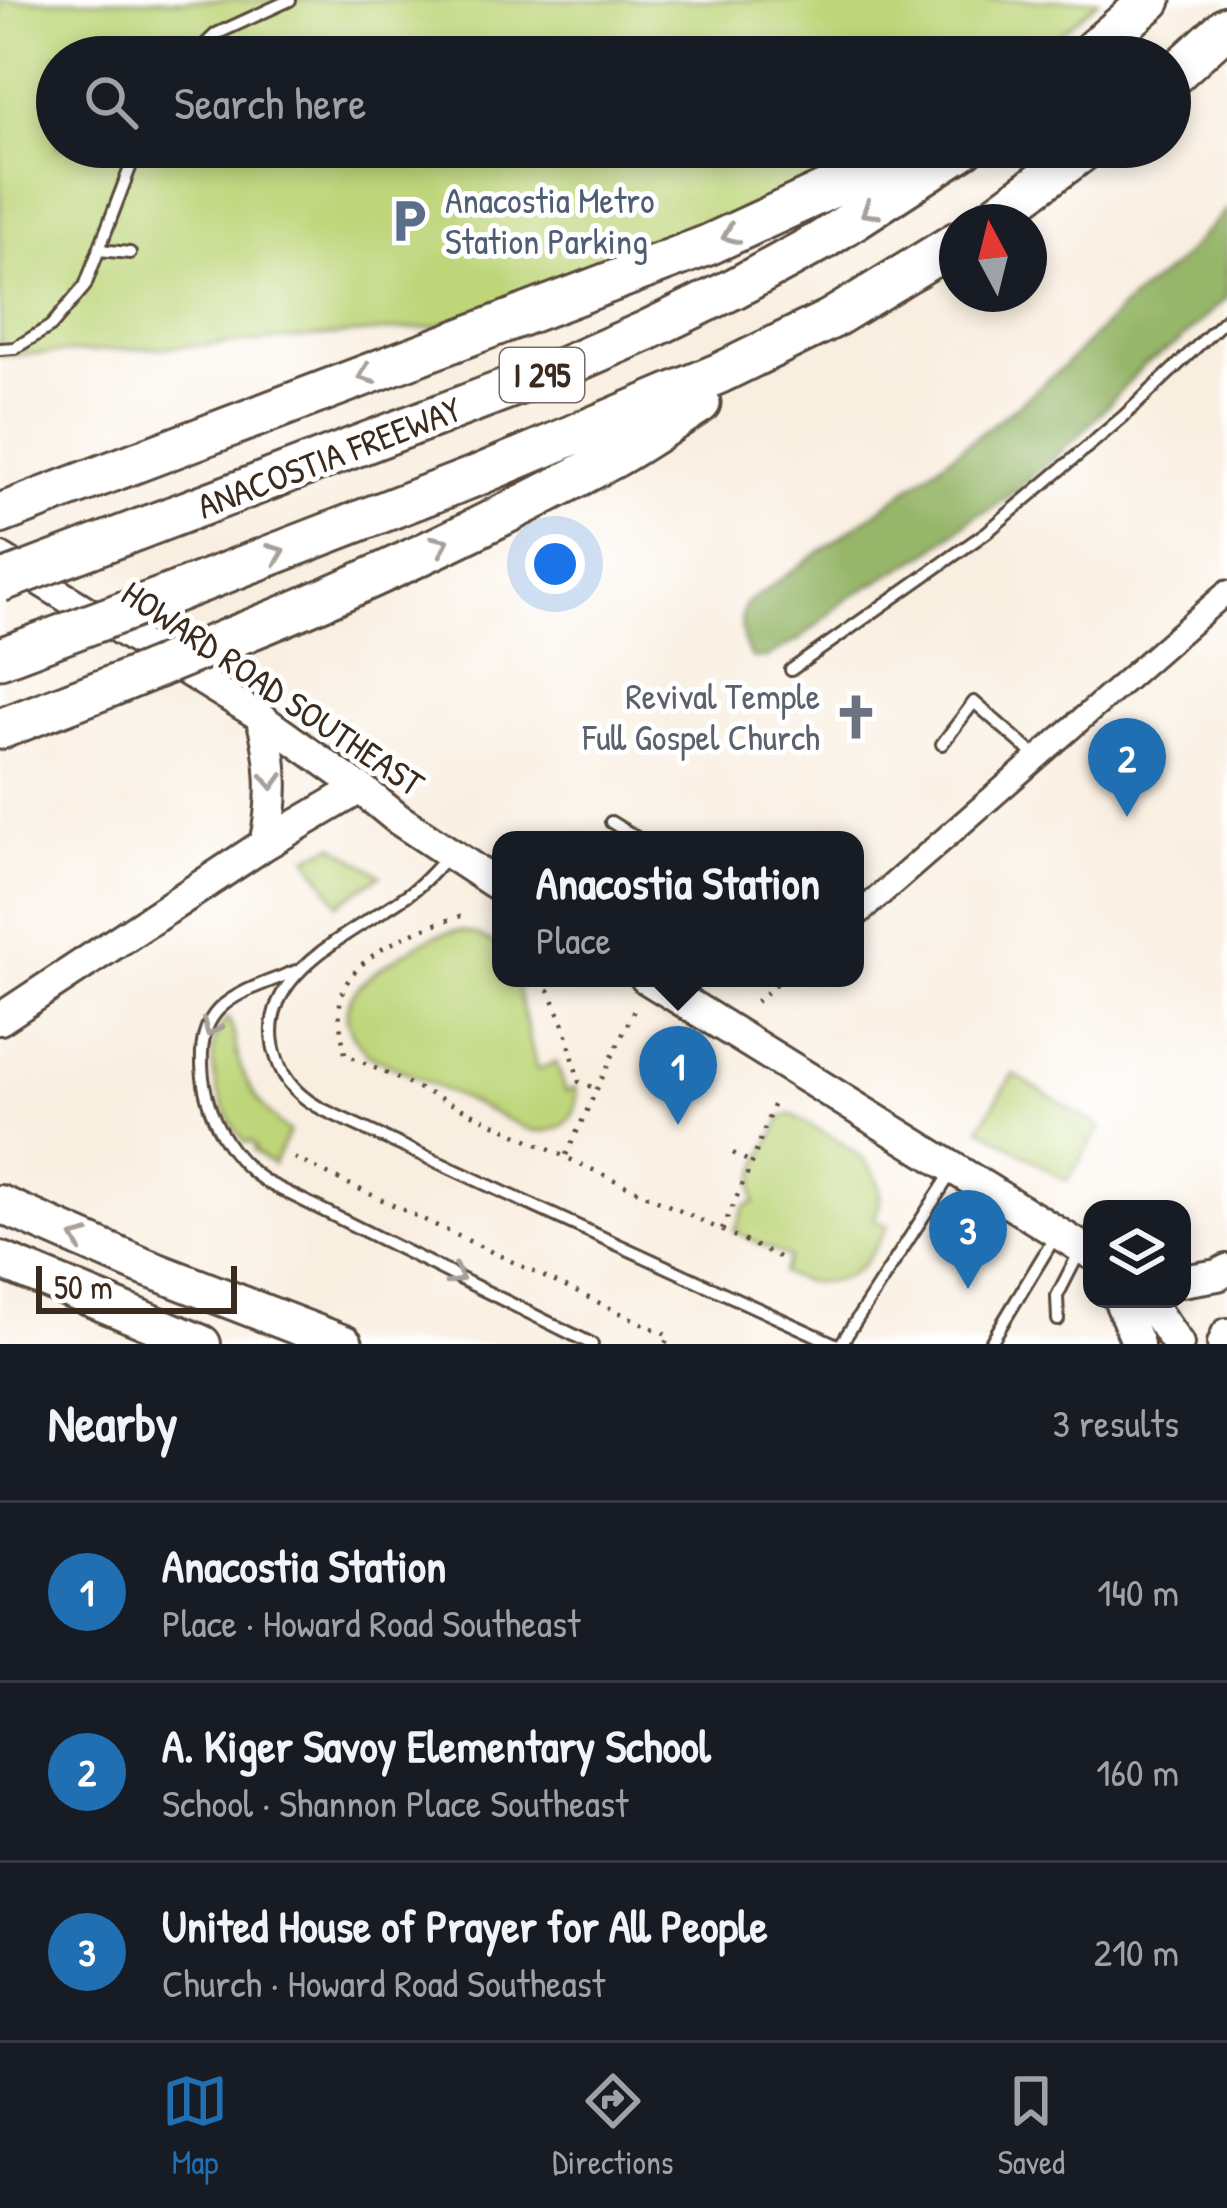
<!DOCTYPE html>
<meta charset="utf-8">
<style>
:root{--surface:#171b24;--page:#242831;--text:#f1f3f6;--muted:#9ea1a6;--line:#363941;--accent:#1f6fb2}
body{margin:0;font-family:"Patrick Hand",sans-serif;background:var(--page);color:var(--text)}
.controls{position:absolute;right:36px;bottom:36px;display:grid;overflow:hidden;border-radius:24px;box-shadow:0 6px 18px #0003}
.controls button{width:108px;height:108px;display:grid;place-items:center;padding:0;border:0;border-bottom:3px solid var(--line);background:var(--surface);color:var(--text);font:60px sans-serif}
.compass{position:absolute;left:939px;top:204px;width:108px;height:108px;border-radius:50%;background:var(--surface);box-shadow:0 6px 18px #0003;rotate:353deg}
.scale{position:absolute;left:36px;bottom:30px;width:201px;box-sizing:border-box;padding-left:12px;border:6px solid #3b2a1e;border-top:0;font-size:33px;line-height:42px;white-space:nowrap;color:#3b2a1e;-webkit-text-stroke:9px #fff;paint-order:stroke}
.you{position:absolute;left:555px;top:564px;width:42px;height:42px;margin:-30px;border:9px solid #fff;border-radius:50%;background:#1a73e8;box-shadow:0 0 0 18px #1a73e833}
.badge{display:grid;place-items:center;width:78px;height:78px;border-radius:50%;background:var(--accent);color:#fff;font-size:39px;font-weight:700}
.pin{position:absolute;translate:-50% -99px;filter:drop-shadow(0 3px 6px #0008)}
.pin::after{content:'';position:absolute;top:63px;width:42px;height:36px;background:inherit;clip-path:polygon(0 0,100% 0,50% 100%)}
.popup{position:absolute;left:492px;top:831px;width:372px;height:156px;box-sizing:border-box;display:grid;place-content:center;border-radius:24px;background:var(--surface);filter:drop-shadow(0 3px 9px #0005);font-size:39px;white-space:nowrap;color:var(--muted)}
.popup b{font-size:45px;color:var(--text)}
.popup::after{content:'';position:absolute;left:50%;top:100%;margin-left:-24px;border:24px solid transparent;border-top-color:var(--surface)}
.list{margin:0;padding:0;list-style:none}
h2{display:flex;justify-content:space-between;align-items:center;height:156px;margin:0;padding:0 48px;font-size:51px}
h2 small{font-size:39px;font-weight:400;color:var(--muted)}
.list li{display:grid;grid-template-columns:78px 1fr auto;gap:36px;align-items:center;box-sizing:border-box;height:180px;padding:0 48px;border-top:3px solid var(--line)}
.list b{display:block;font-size:45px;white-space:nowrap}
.list p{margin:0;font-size:39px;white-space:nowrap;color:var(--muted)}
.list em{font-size:39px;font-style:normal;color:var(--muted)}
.icon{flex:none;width:66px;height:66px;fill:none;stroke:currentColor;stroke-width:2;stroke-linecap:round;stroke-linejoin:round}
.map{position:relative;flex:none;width:1227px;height:1344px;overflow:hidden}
.search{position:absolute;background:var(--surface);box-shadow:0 6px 18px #0003;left:36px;right:36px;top:36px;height:132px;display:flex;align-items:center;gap:30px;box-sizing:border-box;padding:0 42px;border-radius:66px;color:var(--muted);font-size:45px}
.sheet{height:696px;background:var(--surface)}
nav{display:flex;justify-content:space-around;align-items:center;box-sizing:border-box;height:168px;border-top:3px solid var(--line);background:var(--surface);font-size:33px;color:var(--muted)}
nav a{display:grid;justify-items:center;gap:6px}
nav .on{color:var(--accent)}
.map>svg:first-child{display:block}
.green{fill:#bed579;stroke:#7c804c;stroke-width:3}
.forest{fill:#96b669;stroke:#687044;stroke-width:3}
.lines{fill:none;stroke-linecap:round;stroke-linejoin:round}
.service-casing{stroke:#58483b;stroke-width:16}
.minor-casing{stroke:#58483b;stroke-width:27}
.tertiary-casing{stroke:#58483b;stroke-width:33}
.secondary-casing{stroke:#58483b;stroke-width:36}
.trunk-casing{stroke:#58483b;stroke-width:42}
.motorway-casing{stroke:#58483b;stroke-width:45}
.path{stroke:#58483b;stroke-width:4.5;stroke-dasharray:3 9;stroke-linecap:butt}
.service{stroke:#fff;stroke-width:10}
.minor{stroke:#fff;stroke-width:21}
.tertiary{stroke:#fff;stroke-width:27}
.secondary{stroke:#fff;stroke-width:30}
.trunk{stroke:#fff;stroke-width:36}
.motorway{stroke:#fff;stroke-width:39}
.motorway-bridge-casing{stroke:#58483b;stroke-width:45;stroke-linecap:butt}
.motorway-bridge{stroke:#fff;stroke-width:39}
.oneway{stroke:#a79f9a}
.labels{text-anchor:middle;stroke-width:10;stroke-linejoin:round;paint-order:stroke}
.shield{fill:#fff;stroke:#766a62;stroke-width:3}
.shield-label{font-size:33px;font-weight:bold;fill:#3b2a1e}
.service-label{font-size:36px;fill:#4e5e75;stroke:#fff;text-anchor:start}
.street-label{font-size:36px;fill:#3b2a1e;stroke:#fff}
.worship-label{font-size:36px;fill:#5b616d;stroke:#fff;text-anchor:end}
</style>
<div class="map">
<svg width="1227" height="1344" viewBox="0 0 1227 1344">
<rect width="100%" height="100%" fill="#fff"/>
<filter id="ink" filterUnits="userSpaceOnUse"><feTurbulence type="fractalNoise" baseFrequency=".00833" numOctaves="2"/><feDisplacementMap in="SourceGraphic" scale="24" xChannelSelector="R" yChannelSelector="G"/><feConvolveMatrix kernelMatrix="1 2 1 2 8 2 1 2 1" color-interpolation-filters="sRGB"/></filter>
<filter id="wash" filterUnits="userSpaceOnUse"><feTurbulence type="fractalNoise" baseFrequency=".004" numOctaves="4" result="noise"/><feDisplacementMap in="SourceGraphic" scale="48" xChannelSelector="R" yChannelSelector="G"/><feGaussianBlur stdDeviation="2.7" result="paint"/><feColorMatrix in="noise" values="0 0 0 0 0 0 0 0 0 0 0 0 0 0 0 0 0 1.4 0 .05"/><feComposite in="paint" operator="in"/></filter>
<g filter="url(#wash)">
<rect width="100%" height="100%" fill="#f9efe1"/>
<path class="green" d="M 0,0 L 1099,0 L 1033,57 L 57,57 L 57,147 L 895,147 L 649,269 L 435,327 L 211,345 L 0,356 Z
M 334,845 L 381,875 L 338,904 L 308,857 Z
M 461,931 L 475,934 L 501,947 L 501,978 L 533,978 L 539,981 L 517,986 L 537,1070 L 556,1062 L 566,1092 L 576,1087 C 581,1118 563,1134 532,1131 L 369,1055 C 322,1008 357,982 401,955 C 423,942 435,932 461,931 Z
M 227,1018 C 236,1030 234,1043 238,1057 C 246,1088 265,1113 289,1132 L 273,1165 L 254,1151 L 256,1148 L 250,1141 L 246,1143 C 220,1112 197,1053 227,1018 Z
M 1013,1074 L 1101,1128 L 1067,1181 L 980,1127 Z
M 788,1115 L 793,1115 C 831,1139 902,1164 874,1219 L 888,1226 C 879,1239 871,1258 859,1268 C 837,1287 806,1286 782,1273 L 789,1258 L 734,1231 L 745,1206 L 755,1202 C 747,1176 771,1141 782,1118 Z"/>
<path class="forest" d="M 1227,209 L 1227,297 L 1178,343 L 1143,366 L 1079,436 L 1013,493 L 988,511 L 976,515 L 931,551 L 847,599 L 800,639 L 766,658 L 752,658 C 741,642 738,621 746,604 L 890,502 L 1018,405 L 1062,368 L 1129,301 L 1175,265 Z"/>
</g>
<g filter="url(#ink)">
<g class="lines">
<g class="service-casing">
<path id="service" d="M 192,57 L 216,34 L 290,0
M 99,250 L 130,253
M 0,349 L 15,348 L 51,326 L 85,286 L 138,147
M 791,670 L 987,532 L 1124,416 L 1227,318
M 942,744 L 974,702 L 1038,758
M 611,822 L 640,840
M 449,854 C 437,868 425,882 410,893 C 357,932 247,975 277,1059 C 285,1084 303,1100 326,1111 L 835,1344
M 296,971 C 272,981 238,990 219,1009 C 207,1021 203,1035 202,1052 C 200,1104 224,1155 268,1183 L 592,1344
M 1058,1320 L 1057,1296 L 1080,1251
M 841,1344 L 952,1172
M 990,1344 L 1056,1235"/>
</g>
<g class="minor-casing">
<path id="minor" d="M 855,917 L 1227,592"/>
</g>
<g class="tertiary-casing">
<path id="tertiary" d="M 0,557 L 262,718 L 360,788"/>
</g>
<g class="secondary-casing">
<path id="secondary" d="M 262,718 C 274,762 275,800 265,844
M 646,978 L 1092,1254
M 0,1019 L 265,844 L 360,788 L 398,819 L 501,887
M 1182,1281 L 1218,1275 L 1227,1270
M 1119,1299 L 1138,1344
M 1142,1299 L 1154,1310 L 1178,1344
M 1223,1344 L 1227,1334"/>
</g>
<g class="trunk-casing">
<path id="trunk" d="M 0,1204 L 142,1266 L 344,1344
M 0,1260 L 202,1344"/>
</g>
<g class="motorway-casing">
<path id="motorway" d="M 1085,57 L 1151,0
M 1170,78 L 1227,26
M 987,222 L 1088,147
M 0,514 L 708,245 L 866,172 L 911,147
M 90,548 L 557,370 L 646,331 L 735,288 L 821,241 L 966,147
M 168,595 L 481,474 L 720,373 L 831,319 L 957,242
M 230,638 C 361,586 490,524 615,457 C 644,441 672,421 700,403
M 0,658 L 40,643
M 0,729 L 112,686"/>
</g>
<path class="path" d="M 461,916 C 422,927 350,954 341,998 C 337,1016 342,1036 345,1054 L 779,1257
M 544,978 L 565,1027 L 579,1082 L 597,1089
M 756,1002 L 782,978
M 733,1153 L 752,1163
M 566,1155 L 635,1008
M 294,1158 L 669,1336 L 665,1344
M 722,1230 L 752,1163 L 776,1097"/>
<use href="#service" class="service"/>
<use href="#minor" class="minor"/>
<use href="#tertiary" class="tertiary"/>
<use href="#secondary" class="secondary"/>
<use href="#trunk" class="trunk"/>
<use href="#motorway" class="motorway"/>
<g class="motorway-bridge-casing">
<path id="motorway-bridge" d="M 0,582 L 90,548
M 40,643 L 168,595
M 112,686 L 230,638"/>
</g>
<use href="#motorway-bridge" class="motorway-bridge"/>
</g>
<defs><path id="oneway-chevron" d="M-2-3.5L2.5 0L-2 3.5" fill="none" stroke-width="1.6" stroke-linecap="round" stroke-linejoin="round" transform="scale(3)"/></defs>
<g class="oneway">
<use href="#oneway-chevron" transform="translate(869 211) rotate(148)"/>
<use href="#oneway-chevron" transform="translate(730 235) rotate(157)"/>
<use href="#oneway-chevron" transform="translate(366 375) rotate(159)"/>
<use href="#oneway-chevron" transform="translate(441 544) rotate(-26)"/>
<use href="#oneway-chevron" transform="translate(277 553) rotate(-21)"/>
<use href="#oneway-chevron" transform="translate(272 781) rotate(88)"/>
<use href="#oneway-chevron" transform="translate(211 1028) rotate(113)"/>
<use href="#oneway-chevron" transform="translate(79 1239) rotate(-157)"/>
<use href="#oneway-chevron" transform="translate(456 1276) rotate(26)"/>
</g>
</g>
<defs>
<g id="parking-bare" transform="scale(3.6)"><path d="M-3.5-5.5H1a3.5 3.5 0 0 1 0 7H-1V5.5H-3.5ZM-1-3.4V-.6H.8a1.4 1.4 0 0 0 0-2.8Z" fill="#5c6f8a" stroke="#fff" stroke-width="2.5" paint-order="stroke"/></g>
<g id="church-bare" transform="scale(3.6)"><path d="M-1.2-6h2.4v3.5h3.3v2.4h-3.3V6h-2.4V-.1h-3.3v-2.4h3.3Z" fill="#6b7280" stroke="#fff" stroke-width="2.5" paint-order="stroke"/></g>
</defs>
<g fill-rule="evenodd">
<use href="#parking-bare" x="409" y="221"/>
<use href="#church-bare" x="856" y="717"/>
</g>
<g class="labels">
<rect class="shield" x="500" y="348" width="84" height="54" rx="9"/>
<g class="shield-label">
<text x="542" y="387">I 295</text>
</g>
<g class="service-label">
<text x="445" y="213">Anacostia Metro<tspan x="445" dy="41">Station Parking</tspan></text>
</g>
<g class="street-label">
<text transform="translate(329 457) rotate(-21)" y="13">ANACOSTIA FREEWAY</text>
<text transform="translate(273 688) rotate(34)" y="13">HOWARD ROAD SOUTHEAST</text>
</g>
<g class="worship-label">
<text x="820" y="709">Revival Temple<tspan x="820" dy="41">Full Gospel Church</tspan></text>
</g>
</g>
</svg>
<div class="controls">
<button><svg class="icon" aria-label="layers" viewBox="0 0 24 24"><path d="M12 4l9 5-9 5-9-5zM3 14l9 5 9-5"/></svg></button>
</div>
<svg class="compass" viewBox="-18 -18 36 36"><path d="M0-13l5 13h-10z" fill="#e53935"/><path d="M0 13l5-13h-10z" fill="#9ea1a6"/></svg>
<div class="scale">50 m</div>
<div class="you"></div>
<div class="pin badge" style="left:678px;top:1125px">1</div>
<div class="popup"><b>Anacostia Station</b>Place</div>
<div class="pin badge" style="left:1127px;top:817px">2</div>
<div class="pin badge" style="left:968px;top:1289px">3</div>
<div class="search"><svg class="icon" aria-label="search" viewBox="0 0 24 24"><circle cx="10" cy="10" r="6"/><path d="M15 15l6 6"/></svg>Search here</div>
</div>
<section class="sheet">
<h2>Nearby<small>3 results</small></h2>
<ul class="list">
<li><span class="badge">1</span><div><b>Anacostia Station</b><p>Place · Howard Road Southeast</p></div><em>140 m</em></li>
<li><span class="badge">2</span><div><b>A. Kiger Savoy Elementary School</b><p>School · Shannon Place Southeast</p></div><em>160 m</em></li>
<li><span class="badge">3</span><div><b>United House of Prayer for All People</b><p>Church · Howard Road Southeast</p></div><em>210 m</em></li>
</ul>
</section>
<nav>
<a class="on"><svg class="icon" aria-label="map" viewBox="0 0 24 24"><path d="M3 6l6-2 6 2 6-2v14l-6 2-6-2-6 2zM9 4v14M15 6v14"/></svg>Map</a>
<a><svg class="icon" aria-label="directions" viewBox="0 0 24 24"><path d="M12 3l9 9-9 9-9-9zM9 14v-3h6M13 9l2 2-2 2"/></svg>Directions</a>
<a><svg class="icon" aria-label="saved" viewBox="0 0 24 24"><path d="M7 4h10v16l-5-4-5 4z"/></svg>Saved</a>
</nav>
